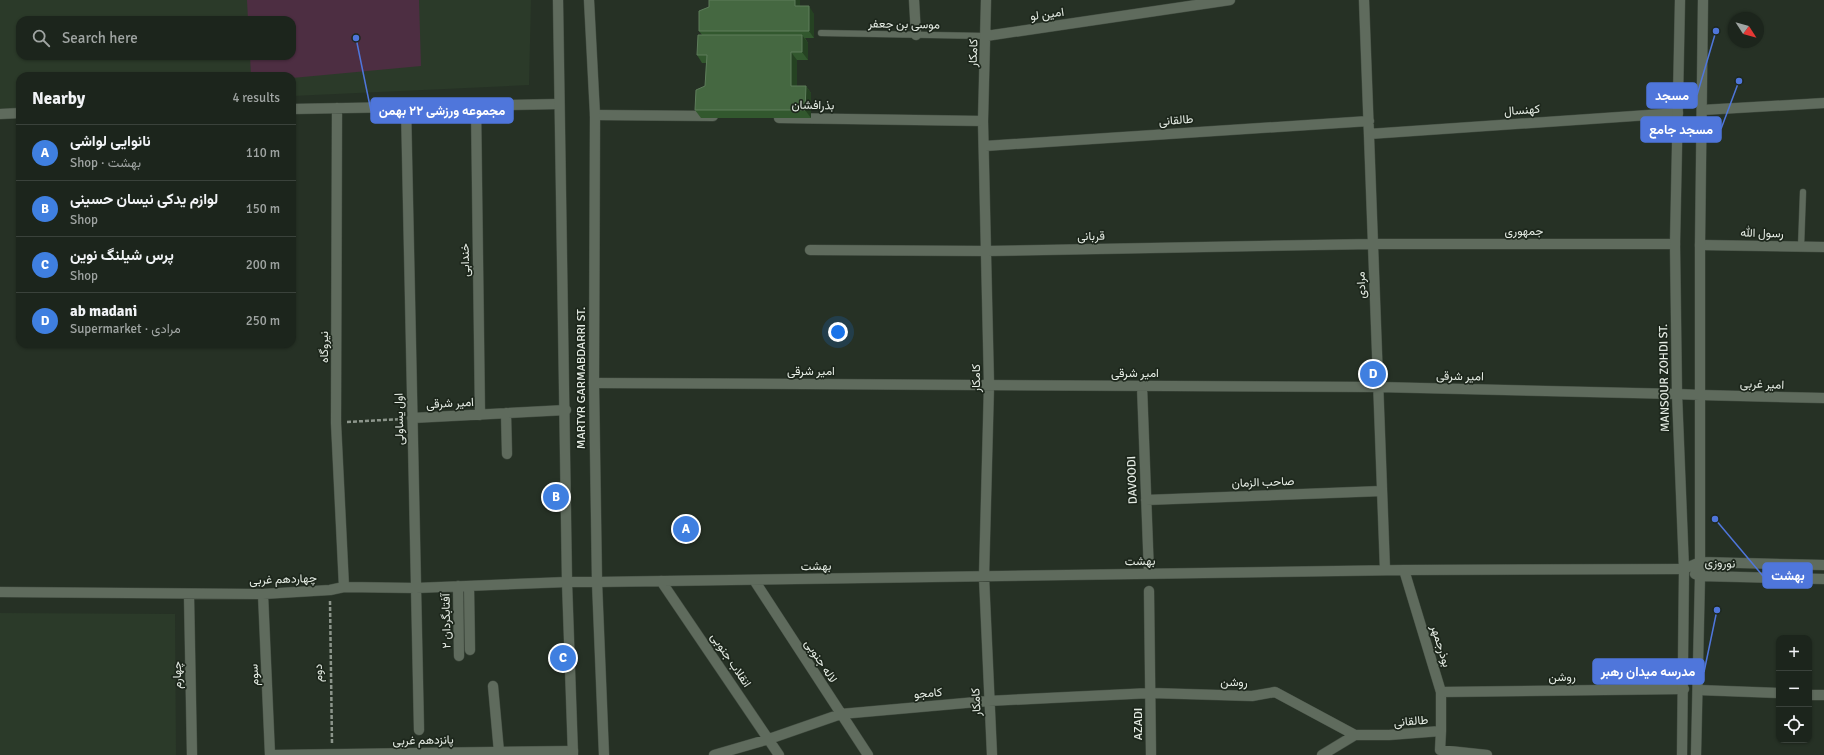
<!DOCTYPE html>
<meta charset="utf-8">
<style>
:root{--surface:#1c251c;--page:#252d25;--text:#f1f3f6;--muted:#a0a5a3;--line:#3a423b;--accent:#8c9099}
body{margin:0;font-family:Signika,Vazirmatn,sans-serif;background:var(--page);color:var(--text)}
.controls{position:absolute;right:12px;bottom:12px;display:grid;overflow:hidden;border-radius:8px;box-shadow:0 1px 3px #0004}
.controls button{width:36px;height:36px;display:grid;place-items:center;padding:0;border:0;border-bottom:1px solid var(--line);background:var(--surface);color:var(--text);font:20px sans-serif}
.compass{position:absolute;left:1728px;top:12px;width:36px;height:36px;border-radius:50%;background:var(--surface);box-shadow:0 1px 3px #0004;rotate:126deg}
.you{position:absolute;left:838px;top:332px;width:14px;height:14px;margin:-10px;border:3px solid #fff;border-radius:50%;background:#1a73e8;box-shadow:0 0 0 6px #1a73e833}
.badge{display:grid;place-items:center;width:26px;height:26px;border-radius:50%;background:var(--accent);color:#fff;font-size:13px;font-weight:700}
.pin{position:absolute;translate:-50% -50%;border:2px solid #fff;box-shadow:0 1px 4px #0006}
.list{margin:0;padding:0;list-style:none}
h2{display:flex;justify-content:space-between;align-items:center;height:52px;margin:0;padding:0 16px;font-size:17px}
h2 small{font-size:13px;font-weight:400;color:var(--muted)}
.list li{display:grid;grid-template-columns:26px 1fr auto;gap:12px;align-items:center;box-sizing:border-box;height:56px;padding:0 16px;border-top:1px solid var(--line)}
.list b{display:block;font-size:15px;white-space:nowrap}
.list p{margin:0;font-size:13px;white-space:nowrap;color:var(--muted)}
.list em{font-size:13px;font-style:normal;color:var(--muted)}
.icon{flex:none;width:22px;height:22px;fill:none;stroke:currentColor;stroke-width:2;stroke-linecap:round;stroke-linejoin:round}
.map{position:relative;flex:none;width:1824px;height:755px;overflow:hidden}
.search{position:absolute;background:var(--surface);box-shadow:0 1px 3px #0004;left:16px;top:16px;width:280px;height:44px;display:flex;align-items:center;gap:10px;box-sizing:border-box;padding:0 14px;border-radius:12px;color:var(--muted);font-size:15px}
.panel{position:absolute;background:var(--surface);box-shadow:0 1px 3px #0004;left:16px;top:72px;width:280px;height:276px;border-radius:12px}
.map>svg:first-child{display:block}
.built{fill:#2b3a29;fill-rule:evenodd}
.green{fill:#4d2e42}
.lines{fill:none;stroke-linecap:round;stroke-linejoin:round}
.service-casing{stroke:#424c41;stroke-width:7}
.minor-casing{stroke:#424c41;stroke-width:11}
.secondary-casing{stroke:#424c41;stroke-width:11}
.path{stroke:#8c958b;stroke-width:2.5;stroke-dasharray:4 2;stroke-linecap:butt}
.service{stroke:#5f6b5d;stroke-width:6}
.minor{stroke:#5f6b5d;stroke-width:10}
.secondary{stroke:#5f6b5d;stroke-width:10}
.wall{fill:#32582e}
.shaded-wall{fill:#254222}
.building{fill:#456841;stroke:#5e7d5b}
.labels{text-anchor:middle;stroke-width:3.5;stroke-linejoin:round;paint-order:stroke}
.street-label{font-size:12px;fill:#e5ece4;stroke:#1d271c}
.leader{fill:none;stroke:#4f76db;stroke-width:1.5}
.callout-dot{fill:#4f76db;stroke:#1d271c;stroke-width:1.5}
.callout{fill:#4f76db;stroke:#4f76db;stroke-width:1.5}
.callout-label{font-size:13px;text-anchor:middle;font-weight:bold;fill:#fff}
</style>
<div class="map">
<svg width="1824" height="755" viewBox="0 0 1824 755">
<rect width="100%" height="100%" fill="#263125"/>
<path class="built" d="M 0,0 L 531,0 L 529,85 L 292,96 L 292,76 L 20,76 L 20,109 L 0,110 ZM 20,20 L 292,20 L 292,56 L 20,56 Z
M 0,613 L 175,614 L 176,755 L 0,755 Z"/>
<path class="green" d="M 247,0 L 419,0 L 421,66 L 292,78 L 292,76 L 251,76 L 250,56 L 292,56 L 292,20 L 248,20 Z"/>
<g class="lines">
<g class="service-casing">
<path id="service" d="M 821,33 L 986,36
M 1801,247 L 1803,192"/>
</g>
<g class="minor-casing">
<path id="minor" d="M 914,0 L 916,35
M 986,0 L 983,121 L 989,385 L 984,577 L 992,755
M 1364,0 L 1385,570
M 986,36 L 1230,0
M 476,105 L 480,415
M 406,106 L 419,730
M 337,108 L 336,423 L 344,587
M 292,109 L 559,104
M 1702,110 L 1824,103
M 0,114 L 20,113
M 595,115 L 713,116
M 779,118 L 983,121
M 1369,134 L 1678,113
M 985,146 L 1369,121
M 1700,245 L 1824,247
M 810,250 L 987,251 L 1373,244 L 1675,244
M 594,383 L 1378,387 L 1677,394
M 1142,386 L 1149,574
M 1700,395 L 1824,398
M 506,413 L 507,454
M 412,418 L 566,410
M 1146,500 L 1382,491
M 1404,570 L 1441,692 L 1441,731
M 754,580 L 868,755
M 661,581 L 779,755
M 597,582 L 1404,570 L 1684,569
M 458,586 L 459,656
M 469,586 L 470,650
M 1149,591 L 1151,755
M 0,592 L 263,594 L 330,590 L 344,587 L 416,588 L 567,582
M 263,594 L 270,755
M 189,595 L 192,755
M 493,686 L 499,752
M 1698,690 L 1779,693
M 1441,692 L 1684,689
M 1809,695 L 1824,695
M 273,755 L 573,751
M 714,755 L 769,739 L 841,714 L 988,701 L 1151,693 L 1252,696 L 1275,692 L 1355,735
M 1322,755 L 1355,735 L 1389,735 L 1441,731 L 1440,750 L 1487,755"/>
</g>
<g class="secondary-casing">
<path id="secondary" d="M 558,0 L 567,582 L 573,755
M 589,0 L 595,115 L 594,383 L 597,582 L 604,755
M 1680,0 L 1675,244 L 1677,394 L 1684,569 L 1682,755
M 1677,394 L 1700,395
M 1684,569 L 1700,562 L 1824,565
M 1695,574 L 1700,576 L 1824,579
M 567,582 L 597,582
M 1696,755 L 1700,576 L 1700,245 L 1703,0"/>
</g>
<path class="path" d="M 347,422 L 402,419
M 330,601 L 332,744"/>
<use href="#service" class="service"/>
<use href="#minor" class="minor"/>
<use href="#secondary" class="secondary"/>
</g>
<path class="wall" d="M 800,6 L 814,14 L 814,38 L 805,38 L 808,43 L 808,60 L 797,60 L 797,86 L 806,86 L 811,93 L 811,118 L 701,118 L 695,110 L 705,86 L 706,63 L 702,63 L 697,55 L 702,35 L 699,31 L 709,7 Z"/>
<path class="shaded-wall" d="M 795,0 L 800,0 L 800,14 L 795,6 Z
M 809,6 L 814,14 L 814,38 L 809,31 Z
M 802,35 L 808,43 L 808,60 L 802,52 Z
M 791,52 L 797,60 L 797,94 L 791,86 Z
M 806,86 L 811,93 L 811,118 L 805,110 Z"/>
<path class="building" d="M 709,0 L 795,0 L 795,6 L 809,6 L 809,31 L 699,31 L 699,11 L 709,7 Z
M 698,35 L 802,35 L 802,52 L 791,52 L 791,86 L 806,86 L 805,110 L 695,110 L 696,90 L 705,86 L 707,55 L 697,55 Z"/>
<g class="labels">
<g class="street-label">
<text transform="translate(1047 14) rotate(-8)" y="4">امین لو</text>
<text transform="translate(904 24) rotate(1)" y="4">موسی بن جعفر</text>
<text transform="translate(973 53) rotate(-88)" y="4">کامکار</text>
<text transform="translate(813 105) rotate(1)" y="4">بذرافشان</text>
<text transform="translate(1522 110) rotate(-4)" y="4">کهنسال</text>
<text transform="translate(1176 120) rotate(-4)" y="4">طالقانی</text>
<text x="1524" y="235">جمهوری</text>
<text transform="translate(1762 233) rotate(1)" y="4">رسول الله</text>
<text transform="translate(1091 236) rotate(-1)" y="4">قربانی</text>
<text transform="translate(465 260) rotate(-91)" y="4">خندابی</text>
<text transform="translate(1361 285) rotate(-92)" y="4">مرادی</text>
<text transform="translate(324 347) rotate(-90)" y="4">نیروگاه</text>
<text x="811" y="375">امیر شرقی</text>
<text x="1135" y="377">امیر شرقی</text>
<text transform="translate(1460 376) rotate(1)" y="4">امیر شرقی</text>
<text transform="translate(581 378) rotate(-90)" y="4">MARTYR GARMABDARRI ST.</text>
<text transform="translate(976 378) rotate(-90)" y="4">کامکار</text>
<text transform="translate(1664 378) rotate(-91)" y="4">MANSOUR ZOHDI ST.</text>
<text transform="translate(1762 384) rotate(2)" y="4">امیر غربی</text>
<text transform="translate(450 403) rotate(-3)" y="4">امیر شرقی</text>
<text transform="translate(399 419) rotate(-91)" y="4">اول یساولی</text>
<text transform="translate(1132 480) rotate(-92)" y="4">DAVOODI</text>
<text transform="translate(1263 482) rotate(-2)" y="4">صاحب الزمان</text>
<text transform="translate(1140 561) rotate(-1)" y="4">بهشت</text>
<text transform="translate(1720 563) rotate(3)" y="4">نوروزی</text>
<text transform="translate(816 566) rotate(-1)" y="4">بهشت</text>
<text transform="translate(283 579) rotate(-2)" y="4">چهاردهم غربی</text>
<text transform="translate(446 621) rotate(-91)" y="4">آفتابگردان ۲</text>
<text transform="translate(1441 646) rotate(73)" y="4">بوذرجمهر</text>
<text transform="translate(731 660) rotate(56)" y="4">انقلاب جنوبی</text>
<text transform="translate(821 661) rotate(57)" y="4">لاله جنوبی</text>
<text transform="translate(318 673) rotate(-91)" y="4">دوم</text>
<text transform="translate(177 675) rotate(-91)" y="4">چهارم</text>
<text transform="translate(254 675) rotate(-93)" y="4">سوم</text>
<text transform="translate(1562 677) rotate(-1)" y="4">روشن</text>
<text transform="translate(1234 682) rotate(1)" y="4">روشن</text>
<text transform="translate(928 693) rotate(-5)" y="4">کامجو</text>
<text transform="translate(976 702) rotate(-93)" y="4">کامکار</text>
<text transform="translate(1411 721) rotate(-5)" y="4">طالقانی</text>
<text transform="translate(1138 724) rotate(-90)" y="4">AZADI</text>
<text transform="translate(423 740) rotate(-1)" y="4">پانزدهم غربی</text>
</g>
</g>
<path class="leader" d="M1716 31L1697 95M356 38L371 111M1739 81L1721 129M1715 519L1763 576M1717 610L1704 672"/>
<g class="callout-dot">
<circle cx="1716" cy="31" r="4"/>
<circle cx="356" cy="38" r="4"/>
<circle cx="1739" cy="81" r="4"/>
<circle cx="1715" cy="519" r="4"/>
<circle cx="1717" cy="610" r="4"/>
</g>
<g class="callout">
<rect x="1647" y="83" width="50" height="25" rx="4"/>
<rect x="371" y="98" width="142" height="25" rx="4"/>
<rect x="1641" y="117" width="80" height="25" rx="4"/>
<rect x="1763" y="563" width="49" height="25" rx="4"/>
<rect x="1593" y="659" width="111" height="25" rx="4"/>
</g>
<g class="callout-label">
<text x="1672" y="100">مسجد</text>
<text x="442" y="115">مجموعه ورزشی ۲۲ بهمن</text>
<text x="1681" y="134">مسجد جامع</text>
<text x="1788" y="580">بهشت</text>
<text x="1648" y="676">مدرسه میدان رهبر</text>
</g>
</svg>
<div class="controls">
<button>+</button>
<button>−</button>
<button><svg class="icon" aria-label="locate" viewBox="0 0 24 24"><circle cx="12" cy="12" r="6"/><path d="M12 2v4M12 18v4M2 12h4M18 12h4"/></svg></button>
</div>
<svg class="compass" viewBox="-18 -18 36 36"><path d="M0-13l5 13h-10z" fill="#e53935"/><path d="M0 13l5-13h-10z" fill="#a0a5a3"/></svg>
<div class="you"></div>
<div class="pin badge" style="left:686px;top:529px;background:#3f7fe0">A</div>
<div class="pin badge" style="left:556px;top:497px;background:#3f7fe0">B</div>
<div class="pin badge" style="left:563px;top:658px;background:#3f7fe0">C</div>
<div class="pin badge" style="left:1373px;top:374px;background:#3f7fe0">D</div>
<div class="search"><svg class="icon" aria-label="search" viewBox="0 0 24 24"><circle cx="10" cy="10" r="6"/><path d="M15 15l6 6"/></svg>Search here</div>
<section class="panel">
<h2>Nearby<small>4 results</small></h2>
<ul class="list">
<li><span class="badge" style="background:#3f7fe0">A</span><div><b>نانوایی لواشی</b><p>Shop · بهشت</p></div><em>110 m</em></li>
<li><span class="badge" style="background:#3f7fe0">B</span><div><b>لوازم یدکی نیسان حسینی</b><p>Shop</p></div><em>150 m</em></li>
<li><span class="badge" style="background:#3f7fe0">C</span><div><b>پرس شیلنگ نوین</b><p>Shop</p></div><em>200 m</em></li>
<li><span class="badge" style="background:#3f7fe0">D</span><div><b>ab madani</b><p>Supermarket · مرادی</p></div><em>250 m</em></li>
</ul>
</section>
</div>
